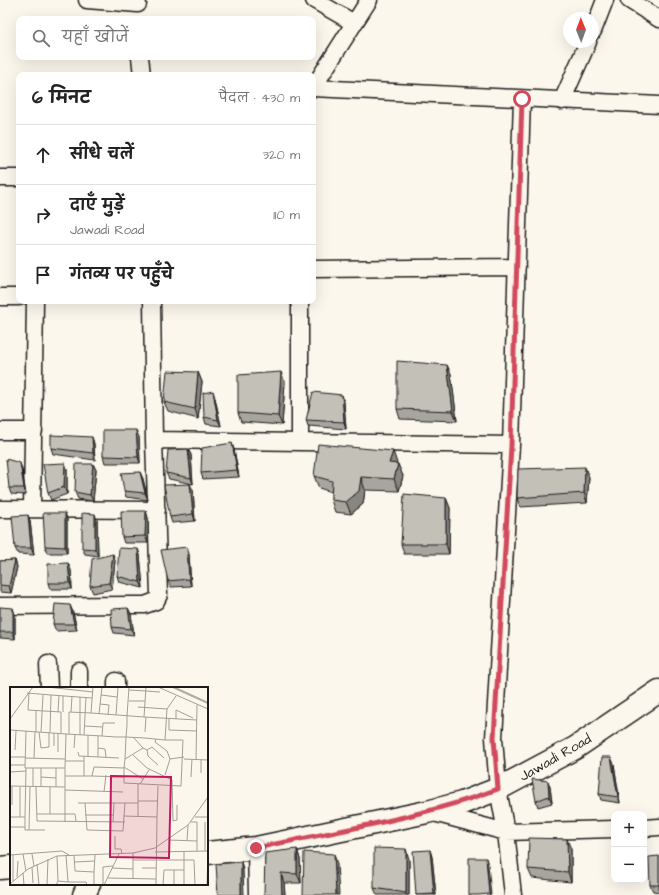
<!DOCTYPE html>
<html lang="hi">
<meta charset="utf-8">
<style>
:root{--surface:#fff;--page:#f6f6f6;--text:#222;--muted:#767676;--line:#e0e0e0}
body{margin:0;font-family:"Architects Daughter","Playpen Sans Deva",sans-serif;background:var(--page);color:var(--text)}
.controls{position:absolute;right:12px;bottom:12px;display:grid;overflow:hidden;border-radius:8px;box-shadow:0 4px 16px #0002}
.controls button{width:36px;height:36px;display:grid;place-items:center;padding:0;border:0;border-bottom:1px solid var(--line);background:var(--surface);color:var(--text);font:20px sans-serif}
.compass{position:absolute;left:563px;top:12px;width:36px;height:36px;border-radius:50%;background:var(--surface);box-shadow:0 4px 16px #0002;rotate:359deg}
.stop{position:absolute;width:12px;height:12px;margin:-9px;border:3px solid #d1495b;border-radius:50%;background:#fff}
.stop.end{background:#d1495b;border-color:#fff;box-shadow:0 1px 4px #0008}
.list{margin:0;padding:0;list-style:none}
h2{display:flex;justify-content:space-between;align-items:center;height:52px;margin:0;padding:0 16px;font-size:17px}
h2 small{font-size:13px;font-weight:400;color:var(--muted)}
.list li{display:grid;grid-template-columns:26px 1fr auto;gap:12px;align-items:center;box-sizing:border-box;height:60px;padding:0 16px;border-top:1px solid var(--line)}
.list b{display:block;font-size:15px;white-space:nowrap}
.list p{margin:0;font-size:13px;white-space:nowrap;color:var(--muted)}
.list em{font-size:13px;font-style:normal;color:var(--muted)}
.icon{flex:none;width:22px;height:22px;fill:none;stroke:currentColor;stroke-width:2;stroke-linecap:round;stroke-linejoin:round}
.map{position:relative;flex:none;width:659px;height:895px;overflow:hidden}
.search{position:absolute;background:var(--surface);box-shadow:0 4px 16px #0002;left:16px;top:16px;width:300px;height:44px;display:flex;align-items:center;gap:10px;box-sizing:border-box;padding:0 14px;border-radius:8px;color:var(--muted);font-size:15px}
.panel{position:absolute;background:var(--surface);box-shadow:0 4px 16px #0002;left:16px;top:72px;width:300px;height:232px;border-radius:8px}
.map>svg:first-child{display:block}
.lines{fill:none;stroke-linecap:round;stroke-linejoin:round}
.street-casing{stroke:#1c1c1c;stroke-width:19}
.secondary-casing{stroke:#1c1c1c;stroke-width:25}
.street{stroke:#fbf7ec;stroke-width:16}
.secondary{stroke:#fbf7ec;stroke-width:22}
.wall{fill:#a8a59e;stroke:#1c1c1c}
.shaded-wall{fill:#888681;stroke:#1c1c1c}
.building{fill:#c3c0b8;stroke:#1c1c1c}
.route{stroke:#d1495b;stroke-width:5}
.labels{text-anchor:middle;stroke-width:3;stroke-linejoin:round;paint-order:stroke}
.street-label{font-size:14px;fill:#1c1c1c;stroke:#fbf7ec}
.inset-river{fill:none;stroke:#afaca5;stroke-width:2}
.inset-road{fill:none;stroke:#a29f99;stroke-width:1}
.view{fill:#c2185b;fill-opacity:0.15;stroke:#c2185b;stroke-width:2}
.inset-edge{fill:none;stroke:#1c1c1c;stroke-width:2}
</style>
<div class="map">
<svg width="659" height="895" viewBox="0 0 659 895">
<rect width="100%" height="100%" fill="#fbf7ec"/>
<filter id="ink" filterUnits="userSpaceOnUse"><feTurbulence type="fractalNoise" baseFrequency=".025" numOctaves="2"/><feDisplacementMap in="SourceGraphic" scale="8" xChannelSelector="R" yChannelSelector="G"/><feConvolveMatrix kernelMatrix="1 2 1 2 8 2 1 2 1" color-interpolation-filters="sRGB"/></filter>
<g filter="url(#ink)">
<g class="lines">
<g class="street-casing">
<path id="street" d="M 87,0 L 138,4
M 314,0 L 354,23
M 629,0 L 659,19
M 593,31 L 605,0
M 140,57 L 142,75
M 313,88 L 659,105
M 313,88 L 369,0
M 562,101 L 588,42
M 0,178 L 19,178
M 313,269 L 517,267
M 0,297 L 19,297
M 152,301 L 154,440
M 300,301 L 300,442
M 0,431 L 34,431
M 511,445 L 522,99
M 0,509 L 157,510
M 32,509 L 35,301
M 0,606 L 132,605 L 145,605 L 156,601 L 159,595 L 154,440 L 511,445 L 494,738 L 498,789 L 506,832 L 513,895
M 48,664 L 49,688
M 79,671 L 79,688
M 116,681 L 116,688
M 430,812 L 506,832 L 614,829
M 644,828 L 659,827
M 256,848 L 257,895"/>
</g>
<g class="secondary-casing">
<path id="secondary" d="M 207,853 L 256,848 L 427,812 L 462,803 L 498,789 L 575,748 L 659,691
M 0,868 L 11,867
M 84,895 L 89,884"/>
</g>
<use href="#street" class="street"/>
<use href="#secondary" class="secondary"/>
</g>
<path class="wall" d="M 447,365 L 451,374 L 457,421 L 400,419 L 397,409 Z
M 198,372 L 202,382 L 198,419 L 168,411 L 164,402 Z
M 285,382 L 282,425 L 241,422 L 238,413 Z
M 342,395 L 344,402 L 346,429 L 308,426 L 306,420 Z
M 215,398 L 221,426 L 206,424 L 204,417 Z
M 92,437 L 94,444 L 95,460 L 53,454 L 51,448 Z
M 139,437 L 140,463 L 105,463 L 103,456 Z
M 188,449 L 191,455 L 193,484 L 169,479 L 166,473 Z
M 234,449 L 239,477 L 203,479 L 201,473 Z
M 20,463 L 22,470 L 26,495 L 11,494 L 9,488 Z
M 65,463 L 67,469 L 67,494 L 51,500 L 48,493 Z
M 397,463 L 403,476 L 399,491 L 365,490 L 363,504 L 351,514 L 335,512 L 331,500 L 331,492 L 319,488 L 314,476 Z
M 93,464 L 96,470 L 93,501 L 78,499 L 75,492 Z
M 140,472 L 143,479 L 148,500 L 126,497 L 124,491 Z
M 589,477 L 587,503 L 520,507 L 517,498 Z
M 193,490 L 195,521 L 172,523 L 170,517 Z
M 446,498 L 450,508 L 449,554 L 404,554 L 401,544 Z
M 146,511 L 148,518 L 148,543 L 124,543 L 122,537 Z
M 65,513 L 67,519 L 67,553 L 47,553 L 45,546 Z
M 28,515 L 30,521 L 34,555 L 18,554 L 15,548 Z
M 97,520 L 98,556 L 85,554 L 82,548 Z
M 138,549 L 140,555 L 143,588 L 119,582 L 117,576 Z
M 113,554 L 115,561 L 112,589 L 93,593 L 90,586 Z
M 189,554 L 191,586 L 171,587 L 168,581 Z
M 15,560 L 17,567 L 11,593 L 0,592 L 0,561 Z
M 71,570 L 72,589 L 50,589 L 48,583 Z
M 0,607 L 15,614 L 15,639 L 0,638 Z
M 128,608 L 131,614 L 134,635 L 114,633 L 112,627 Z
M 73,612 L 77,630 L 56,631 L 53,624 Z
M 614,764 L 620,803 L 601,800 L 599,794 Z
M 548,781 L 550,787 L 552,803 L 538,807 L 536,801 Z
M 297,849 L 300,859 L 301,883 L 284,883 L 285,895 L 264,895 Z
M 571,849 L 571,882 L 532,878 L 528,869 Z
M 430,850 L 432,857 L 436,895 L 416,895 Z
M 659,856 L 659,892 L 653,891 L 650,885 Z
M 409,859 L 409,895 L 377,895 L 374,888 Z"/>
<path class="shaded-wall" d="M 447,365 L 451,374 L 457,421 L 453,411 Z
M 198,372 L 202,382 L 198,419 L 195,409 Z
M 281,372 L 285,382 L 282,425 L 278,416 Z
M 213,391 L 215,398 L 221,426 L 218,420 Z
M 342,395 L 344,402 L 346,429 L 344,422 Z
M 136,430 L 139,437 L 140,463 L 138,457 Z
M 92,437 L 94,444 L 95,460 L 93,453 Z
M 232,443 L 234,449 L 239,477 L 237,470 Z
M 188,449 L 191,455 L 193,484 L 191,478 Z
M 393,451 L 397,463 L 393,476 L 389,463 Z
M 20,463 L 22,470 L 26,495 L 24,488 Z
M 65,463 L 67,469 L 67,494 L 64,487 Z
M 93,464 L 96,470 L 93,501 L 90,495 Z
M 398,464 L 403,476 L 399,491 L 394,479 Z
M 585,467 L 589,477 L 587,503 L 584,493 Z
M 140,472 L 143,479 L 148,500 L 145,493 Z
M 361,477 L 365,490 L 363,504 L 351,514 L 346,502 Z
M 190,484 L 193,490 L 195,521 L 193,514 Z
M 446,498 L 450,508 L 449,554 L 446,544 Z
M 146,511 L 148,518 L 148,543 L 145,536 Z
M 65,513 L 67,519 L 67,553 L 65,547 Z
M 95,514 L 97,520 L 98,556 L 95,549 Z
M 28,515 L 30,521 L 34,555 L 31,548 Z
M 187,547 L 189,554 L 191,586 L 189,579 Z
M 138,549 L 140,555 L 143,588 L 140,582 Z
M 113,554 L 115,561 L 112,589 L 109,583 Z
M 15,560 L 17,567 L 11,593 L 9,586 Z
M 68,563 L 71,570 L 72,589 L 70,583 Z
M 70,605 L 73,612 L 77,630 L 74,624 Z
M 13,608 L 15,614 L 15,639 L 13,632 Z
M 128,608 L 131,614 L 134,635 L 131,629 Z
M 611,757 L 614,764 L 620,803 L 618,797 Z
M 548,781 L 550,787 L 552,803 L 549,796 Z
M 567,839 L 571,849 L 571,882 L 568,872 Z
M 297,849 L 300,859 L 301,883 L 297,874 Z
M 406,849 L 409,859 L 409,895 L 406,895 Z
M 430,850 L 432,857 L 436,895 L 434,895 L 434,894 Z
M 334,854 L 337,864 L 339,895 L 336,895 Z
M 486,858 L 488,865 L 491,895 L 490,895 L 489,894 Z
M 241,862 L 243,868 L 244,895 L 241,895 Z
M 281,873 L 284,883 L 285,895 L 282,895 Z"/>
<path class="building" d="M 397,361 L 447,365 L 453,411 L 397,409 Z
M 167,371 L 198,372 L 195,409 L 164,402 Z
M 281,372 L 278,416 L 238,413 L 238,375 Z
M 213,391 L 218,420 L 204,417 L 203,393 Z
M 313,392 L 342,395 L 344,422 L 306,420 Z
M 103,430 L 136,430 L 138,457 L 103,456 Z
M 51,435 L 92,437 L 93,453 L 51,448 Z
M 232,443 L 237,470 L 201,473 L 202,448 Z
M 318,444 L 393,451 L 389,463 L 398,464 L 394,479 L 361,477 L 359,491 L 346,502 L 331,500 L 332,481 L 314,476 Z
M 188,449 L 191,478 L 166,473 L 168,450 Z
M 6,459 L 20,463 L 24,488 L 9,488 Z
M 65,463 L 64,487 L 48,493 L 43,464 Z
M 76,464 L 93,464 L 90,495 L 75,492 Z
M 585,467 L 584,493 L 517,498 L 518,469 Z
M 140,472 L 145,493 L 124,491 L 121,473 Z
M 190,484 L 193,514 L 170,517 L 164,485 Z
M 404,494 L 446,498 L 446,544 L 401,544 Z
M 121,511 L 146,511 L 145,536 L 122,537 Z
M 43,513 L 65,513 L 65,547 L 45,546 Z
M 82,513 L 95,514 L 95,549 L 82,548 Z
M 28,515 L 31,548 L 15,548 L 12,516 Z
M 187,547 L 189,579 L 168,581 L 161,550 Z
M 119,548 L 138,549 L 140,582 L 117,576 Z
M 113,554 L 109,583 L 90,586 L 92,559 Z
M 15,560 L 9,586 L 0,585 L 0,561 Z
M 68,563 L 70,583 L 48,583 L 48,564 Z
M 55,604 L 70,605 L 74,624 L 53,624 Z
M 0,607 L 13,608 L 13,632 L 0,632 Z
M 128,608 L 131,629 L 112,627 L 111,609 Z
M 602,757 L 611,757 L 618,797 L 599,794 Z
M 532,779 L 548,781 L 549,796 L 536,801 Z
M 529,838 L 567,839 L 568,872 L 528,869 Z
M 374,848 L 406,849 L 406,893 L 374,888 Z
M 297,849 L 297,874 L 281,873 L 282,895 L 264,895 L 265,853 Z
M 430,850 L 434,894 L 416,895 L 413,851 Z
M 304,852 L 334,854 L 336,895 L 303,895 Z
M 659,856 L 659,885 L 650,885 L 649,857 Z
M 469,858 L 486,858 L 489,894 L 478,895 L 469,895 Z
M 241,862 L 241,895 L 218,895 L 216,864 Z"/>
</g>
<g class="lines" filter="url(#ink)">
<path class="route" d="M 256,848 C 337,831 420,818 498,789 L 494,738 L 511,446 L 522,99"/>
</g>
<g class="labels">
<g class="street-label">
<text transform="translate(555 757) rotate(-30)" y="5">Jawadi Road</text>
</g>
</g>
<g transform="translate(10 687)">
<rect width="198" height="198" fill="#fbf7ec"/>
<path class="inset-river" d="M 163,0 L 198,16"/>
<path class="inset-road" d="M 37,0 L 83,5M 148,0 L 198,22M 119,3 L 136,4M 136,4 L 150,5M 17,6 L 41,8 L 40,45M 19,6 L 18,23 L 51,25 L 51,46M 41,8 L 82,11M 91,8 L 107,10M 119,14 L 135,14M 90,17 L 99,18 L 98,28M 128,20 L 157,22M 48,25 L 49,8M 53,25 L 53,9M 61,25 L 62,9M 81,26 L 134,30 L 136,0M 89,27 L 92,0M 106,28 L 108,0M 134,30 L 187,33M 159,31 L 159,43 L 187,44M 0,32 L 23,0M 166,32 L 166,23 L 183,31M 75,39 L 92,40M 0,43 L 56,47 L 92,49 L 106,50 L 116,50 L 135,51 L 155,53 L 173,53 L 171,99 L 114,96 L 114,81 L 115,72 L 116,50 L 117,38 L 117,29 L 119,0M 16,44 L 15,81 L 55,81 L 55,135M 26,45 L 26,24M 29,45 L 31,61 L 39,60 L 39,45M 31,45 L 33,8M 135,45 L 136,30M 48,46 L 48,65M 59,47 L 59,25 L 81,26 L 83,0M 70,48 L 70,10M 74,48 L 76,10M 88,49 L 88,70M 92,49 L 93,36 L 105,36M 124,51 L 133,61M 146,52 L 145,55 L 157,64 L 160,72 L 155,88M 155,53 L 157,22 L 166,9M 44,59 L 44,46M 64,61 L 65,48M 88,61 L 95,62 L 96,70M 5,63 L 6,44M 137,63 L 138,69 L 148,78M 68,65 L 69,69 L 109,71M 123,68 L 137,81 L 162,93 L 163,134 L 167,133 L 167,118M 74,69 L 74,89M 0,70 L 15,70M 78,70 L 78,48M 15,71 L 55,72M 24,71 L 25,45M 115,72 L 133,61 L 137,63 L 142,60 L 154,71M 160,72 L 174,70M 174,72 L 198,73M 186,73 L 187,18M 55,74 L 74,74M 114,80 L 133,92M 23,81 L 23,100M 31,81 L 31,100M 46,81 L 46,100M 55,81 L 56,47M 0,82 L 0,99M 0,82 L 1,78 L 15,78M 0,85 L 16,84M 191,86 L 191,73M 55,89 L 82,89 L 84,80 L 114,81M 82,89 L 114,90M 31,90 L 46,91M 181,90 L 182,72M 130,97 L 139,83M 0,99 L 55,100M 10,100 L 10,130M 26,100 L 27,134 L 115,135M 55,103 L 113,105M 94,105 L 96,88M 128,114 L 148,114M 68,116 L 128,116M 75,116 L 77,143 L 113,144 L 114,129 L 147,130 L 146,198M 2,118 L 2,99M 27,127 L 65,127 L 66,134M 40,127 L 40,100M 75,128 L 104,128M 114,129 L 115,116M 128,129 L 128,97M 0,130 L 15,130 L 15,143 L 35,143M 15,130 L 16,81M 147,130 L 148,99M 185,130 L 198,130M 103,135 L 104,116M 181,135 L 187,135 L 187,154M 0,140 L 15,140M 19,143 L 20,100M 105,149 L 105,162 L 111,162 L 112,167M 159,153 L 187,154 L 187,164M 177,154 L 178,138M 195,164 L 195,135M 145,165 L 198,164M 123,166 L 123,191M 13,167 L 16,184M 22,167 L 24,179M 0,168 L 52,164 L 59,168M 3,168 L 3,194M 64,168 L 65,184 L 84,185 L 84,198M 123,173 L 184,173 L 185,198M 65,175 L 85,174M 27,177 L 29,198M 22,180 L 23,196M 102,181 L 123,182M 132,181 L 146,181M 84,185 L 85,168M 13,186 L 14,198M 7,190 L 8,174M 98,191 L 146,192M 48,194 L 58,195 L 56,168M 58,195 L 76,195 L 77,198M 0,197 L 18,182 L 47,169 L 123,166 L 145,161 L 178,138 L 198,110M 37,198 L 38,172M 46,198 L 48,194 L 47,169M 93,198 L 93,180 L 103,179M 94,198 L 109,167M 153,198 L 154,183 L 174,183M 164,198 L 164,183M 174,198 L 174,165M 197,198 L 198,164"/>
<path class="view" d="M 101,89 L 161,90 L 159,171 L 100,170 Z"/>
<rect width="198" height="198" class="inset-edge"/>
</g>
</svg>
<div class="controls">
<button>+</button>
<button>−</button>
</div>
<svg class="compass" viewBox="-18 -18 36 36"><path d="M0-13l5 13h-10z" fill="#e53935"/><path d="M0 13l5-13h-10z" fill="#767676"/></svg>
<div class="stop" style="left:522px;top:99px"></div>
<div class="stop end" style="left:256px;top:848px"></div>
<div class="search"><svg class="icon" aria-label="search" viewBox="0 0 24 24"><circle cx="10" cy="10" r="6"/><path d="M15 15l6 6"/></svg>यहाँ खोजें</div>
<section class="panel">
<h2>6 मिनट<small>पैदल · 430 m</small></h2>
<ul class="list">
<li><svg class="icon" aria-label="ahead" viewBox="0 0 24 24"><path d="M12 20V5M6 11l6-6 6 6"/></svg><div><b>सीधे चलें</b></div><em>320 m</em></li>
<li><svg class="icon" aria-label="right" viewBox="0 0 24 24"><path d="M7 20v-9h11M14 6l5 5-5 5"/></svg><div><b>दाएँ मुड़ें</b><p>Jawadi Road</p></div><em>110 m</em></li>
<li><svg class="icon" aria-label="arrive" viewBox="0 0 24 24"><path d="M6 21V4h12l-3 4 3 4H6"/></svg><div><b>गंतव्य पर पहुँचे</b></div></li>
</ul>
</section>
</div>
